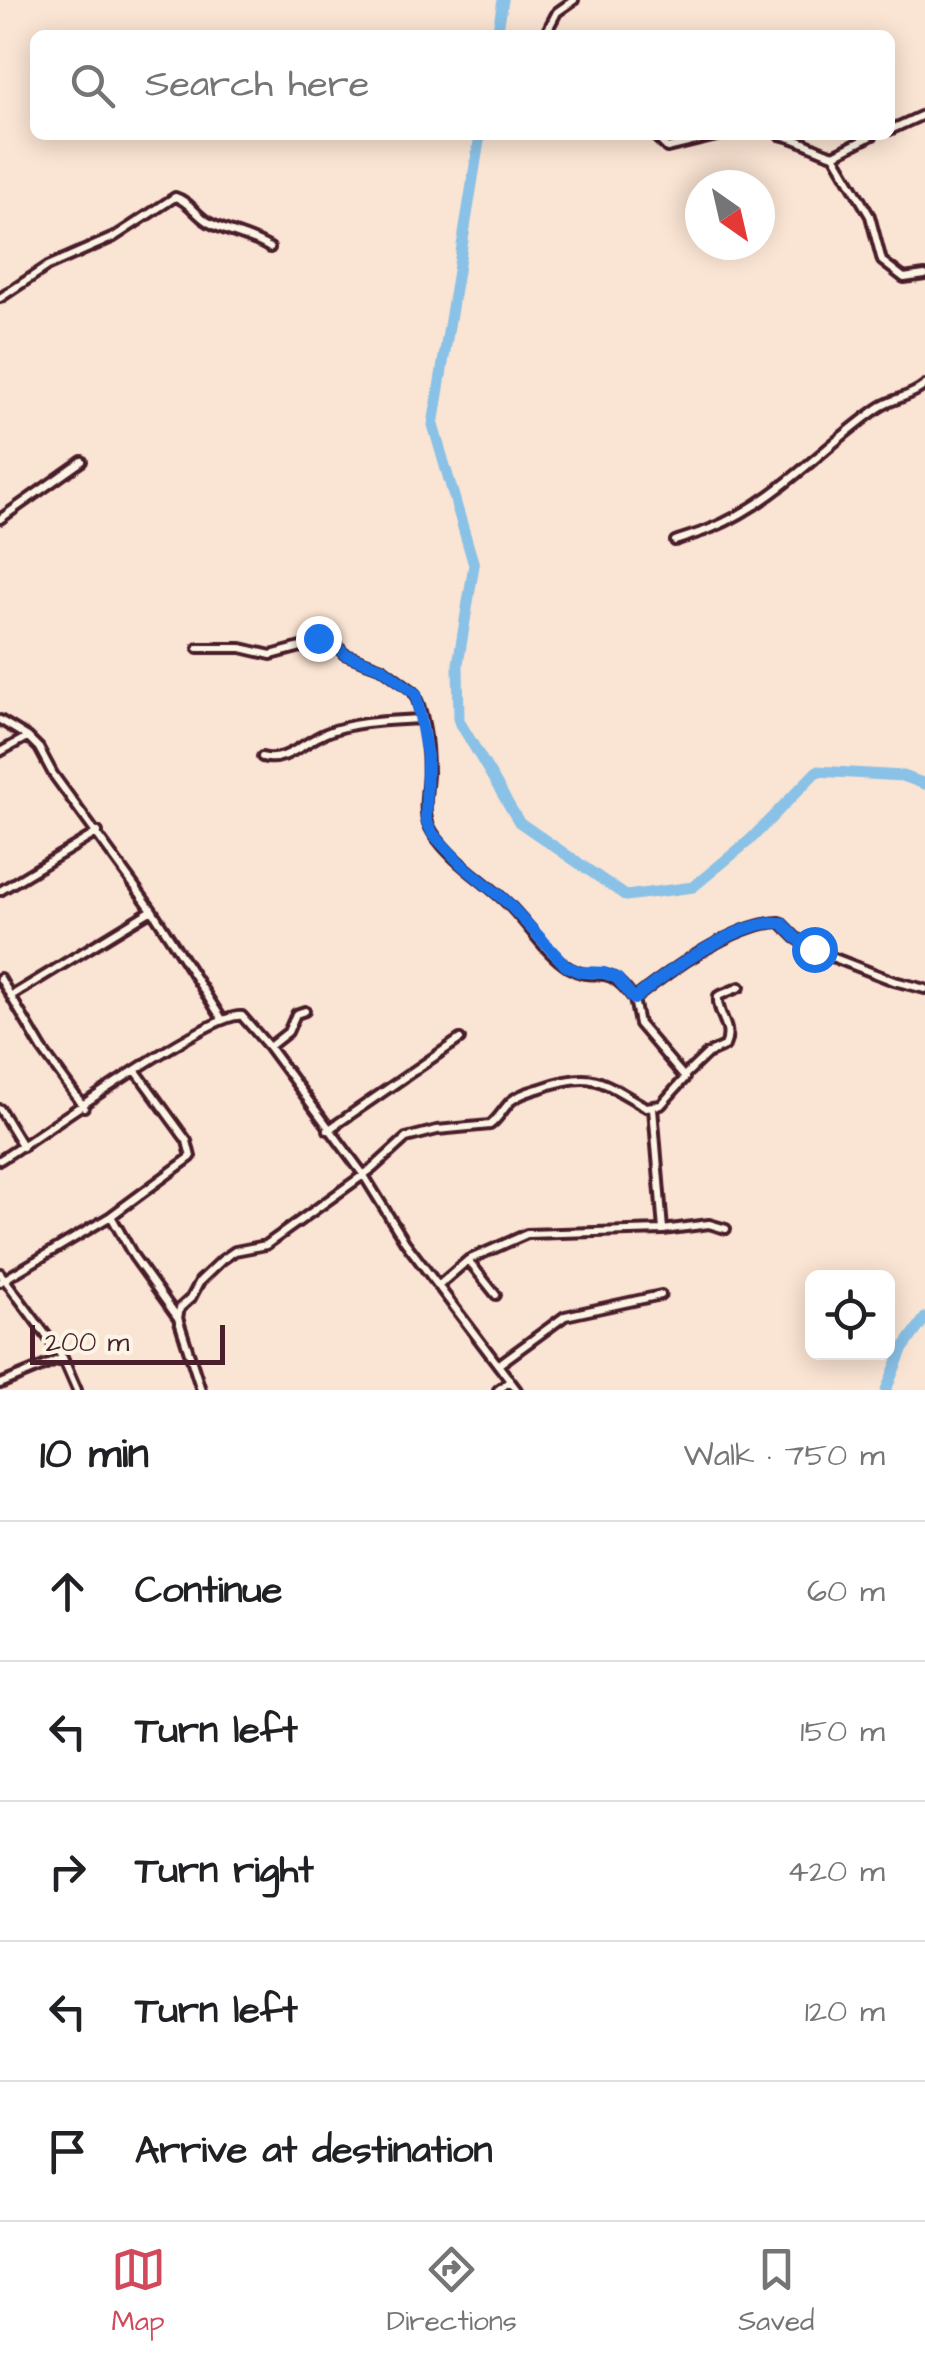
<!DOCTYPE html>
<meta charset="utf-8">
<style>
:root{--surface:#fff;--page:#f6f6f6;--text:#202124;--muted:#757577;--line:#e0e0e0;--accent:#d1495b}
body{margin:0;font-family:"Architects Daughter",sans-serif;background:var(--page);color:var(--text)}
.controls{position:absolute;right:30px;bottom:30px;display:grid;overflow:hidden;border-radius:15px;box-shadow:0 5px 25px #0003}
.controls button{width:90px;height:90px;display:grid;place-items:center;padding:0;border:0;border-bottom:2px solid var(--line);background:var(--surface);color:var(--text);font:50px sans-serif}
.compass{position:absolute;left:685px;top:170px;width:90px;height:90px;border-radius:50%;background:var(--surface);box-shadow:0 5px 25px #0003;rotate:146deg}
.scale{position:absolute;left:30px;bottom:25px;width:195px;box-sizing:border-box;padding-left:10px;border:5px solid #4a1f2b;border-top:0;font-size:28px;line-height:35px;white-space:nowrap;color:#4a1f2b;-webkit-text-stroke:8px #fcf5e5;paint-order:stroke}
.stop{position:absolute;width:30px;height:30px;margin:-22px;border:8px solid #1a73e8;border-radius:50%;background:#fff}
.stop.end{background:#1a73e8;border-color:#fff;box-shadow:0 2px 10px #0008}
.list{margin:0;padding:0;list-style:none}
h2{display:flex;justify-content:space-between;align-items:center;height:130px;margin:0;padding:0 40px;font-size:42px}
h2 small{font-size:32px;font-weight:400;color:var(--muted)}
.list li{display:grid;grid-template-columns:65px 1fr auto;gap:30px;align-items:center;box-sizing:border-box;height:140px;padding:0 40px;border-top:2px solid var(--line)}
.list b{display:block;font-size:38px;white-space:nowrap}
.list em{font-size:32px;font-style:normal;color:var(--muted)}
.icon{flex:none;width:55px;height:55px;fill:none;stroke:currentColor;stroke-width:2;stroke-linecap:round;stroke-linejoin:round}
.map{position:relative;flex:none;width:925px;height:1390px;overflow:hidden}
.search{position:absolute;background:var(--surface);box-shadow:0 5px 25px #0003;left:30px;right:30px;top:30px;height:110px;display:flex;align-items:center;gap:25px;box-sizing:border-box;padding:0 35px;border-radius:15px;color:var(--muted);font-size:38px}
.sheet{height:830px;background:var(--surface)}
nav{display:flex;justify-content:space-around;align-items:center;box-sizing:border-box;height:140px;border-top:2px solid var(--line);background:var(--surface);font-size:28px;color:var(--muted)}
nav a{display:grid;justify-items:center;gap:5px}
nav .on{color:var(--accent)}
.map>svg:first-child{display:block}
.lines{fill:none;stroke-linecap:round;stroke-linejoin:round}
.river{stroke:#89c1e7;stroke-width:11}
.street-casing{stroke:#4a1f2b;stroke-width:14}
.street{stroke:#fcf5e5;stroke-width:6}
.route{stroke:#1a73e8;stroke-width:12}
</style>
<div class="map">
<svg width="925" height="1390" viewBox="0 0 925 1390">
<rect width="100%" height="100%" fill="#fae4d3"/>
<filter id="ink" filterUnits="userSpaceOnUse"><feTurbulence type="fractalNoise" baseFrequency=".01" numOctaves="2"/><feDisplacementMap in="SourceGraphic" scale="20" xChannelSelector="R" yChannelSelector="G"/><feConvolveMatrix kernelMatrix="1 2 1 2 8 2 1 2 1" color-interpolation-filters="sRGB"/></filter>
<g filter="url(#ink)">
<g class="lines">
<path class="river" d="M 497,35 L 503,0
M 480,135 L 433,425 L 474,565 L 458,664 L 459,721 L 519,822 L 626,896 L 693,887 L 750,840 L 817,771 L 903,776 L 925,784
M 886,1390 L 902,1350 L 925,1318"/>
<g class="street-casing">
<path id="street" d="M 545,35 L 557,12 L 574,0
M 890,130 L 925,114
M 654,135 L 667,148 L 721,135
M 780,135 C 801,139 815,150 834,155 L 870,216 L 882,261 L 904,278 L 925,275
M 834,155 L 873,135
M 0,298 L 48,266 L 114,237 L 175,197 C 189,201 196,215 208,222 C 228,233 251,236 270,248
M 0,519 L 82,461
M 675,541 C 688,536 701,533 712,528 C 776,501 822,448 877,409 C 892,398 910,398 925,385
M 198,648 L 241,648 L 271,655 L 301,647 L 326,636 L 332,639 L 344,654 L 382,668 L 413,691 C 425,713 428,749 428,774 C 427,794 421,816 433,833 C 451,861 482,879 505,901 C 527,921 544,953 569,968 C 599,985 603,958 634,999
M 0,720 L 28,737 L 39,748 L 53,774 L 152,910 L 222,1019
M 0,752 L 27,737
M 262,757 C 285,764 305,741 326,733 C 356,721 389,721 421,719
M 0,891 L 98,832
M 0,978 L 42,1049 L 84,1107
M 11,996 L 152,910
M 269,1047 L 288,1032 L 296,1014 L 305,1011
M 684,1076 L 707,1054 L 725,1046 C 734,1026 716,1015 718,996 L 740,987
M 653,1108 L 663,1230
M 0,1109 L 23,1147
M 328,1130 L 460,1039
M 0,1160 C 40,1136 210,1011 242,1016 L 269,1047 L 363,1174 L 405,1242 L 517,1390
M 111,1216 L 134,1257 L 178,1318 L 201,1390
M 468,1260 L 496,1295
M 0,1273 L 63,1358 L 77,1390
M 0,1282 L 111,1216 L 191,1157 L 187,1141 L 136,1071
M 438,1286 L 468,1260 L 527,1234 L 663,1230 L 709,1224 L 726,1229
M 178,1318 L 180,1308 L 191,1298 L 200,1281 L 222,1260 L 235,1251 L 266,1245 L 373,1168 L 406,1138 L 437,1130 L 490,1125 C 499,1118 503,1109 511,1101 C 519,1094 531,1091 541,1088 C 595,1069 601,1082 646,1107 L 661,1105 L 685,1078 L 639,1024 L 634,999 C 669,971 735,923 780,922 L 796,938 L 819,952 L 894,981 L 925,989
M 498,1365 L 565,1316 L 661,1295
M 0,1384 L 63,1358
M 498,1390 L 510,1381"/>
</g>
<use href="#street" class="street"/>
</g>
</g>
<g class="lines" filter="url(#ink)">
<path class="route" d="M 318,638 L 330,637 L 344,654 L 382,668 L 416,694 L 427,756 L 426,820 L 433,834 L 461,864 L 507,902 L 566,966 L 580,972 L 604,973 L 617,978 L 634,999 C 666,973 740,918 782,923 L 796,938 L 814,949"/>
</g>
</svg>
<div class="controls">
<button><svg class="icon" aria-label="locate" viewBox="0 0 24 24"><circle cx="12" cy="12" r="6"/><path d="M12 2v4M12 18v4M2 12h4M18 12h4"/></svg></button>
</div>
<svg class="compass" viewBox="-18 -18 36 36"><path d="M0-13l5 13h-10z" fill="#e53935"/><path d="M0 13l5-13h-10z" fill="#757577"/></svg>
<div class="scale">200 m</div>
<div class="stop" style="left:814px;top:949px"></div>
<div class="stop end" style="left:318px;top:638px"></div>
<div class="search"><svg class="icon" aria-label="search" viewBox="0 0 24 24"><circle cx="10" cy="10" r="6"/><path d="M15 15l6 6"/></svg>Search here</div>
</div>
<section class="sheet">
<h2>10 min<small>Walk · 750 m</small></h2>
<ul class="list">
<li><svg class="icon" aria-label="ahead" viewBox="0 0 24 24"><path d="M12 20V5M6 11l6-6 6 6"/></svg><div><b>Continue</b></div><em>60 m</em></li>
<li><svg class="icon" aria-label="left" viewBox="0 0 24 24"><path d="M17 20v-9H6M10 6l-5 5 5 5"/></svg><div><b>Turn left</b></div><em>150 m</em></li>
<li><svg class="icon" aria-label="right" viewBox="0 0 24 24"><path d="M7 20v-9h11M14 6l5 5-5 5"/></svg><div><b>Turn right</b></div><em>420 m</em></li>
<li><svg class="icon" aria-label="left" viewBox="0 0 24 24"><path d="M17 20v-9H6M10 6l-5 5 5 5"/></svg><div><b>Turn left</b></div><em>120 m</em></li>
<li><svg class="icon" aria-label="arrive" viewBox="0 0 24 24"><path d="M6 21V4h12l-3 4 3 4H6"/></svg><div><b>Arrive at destination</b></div></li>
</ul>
</section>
<nav>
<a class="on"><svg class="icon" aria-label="map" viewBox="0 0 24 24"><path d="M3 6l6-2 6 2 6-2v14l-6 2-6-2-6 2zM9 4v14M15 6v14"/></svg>Map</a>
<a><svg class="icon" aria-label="directions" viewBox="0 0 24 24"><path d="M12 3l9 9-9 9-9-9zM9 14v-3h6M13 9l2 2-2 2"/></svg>Directions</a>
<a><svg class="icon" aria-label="saved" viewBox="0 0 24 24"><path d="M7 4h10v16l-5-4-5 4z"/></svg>Saved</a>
</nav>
